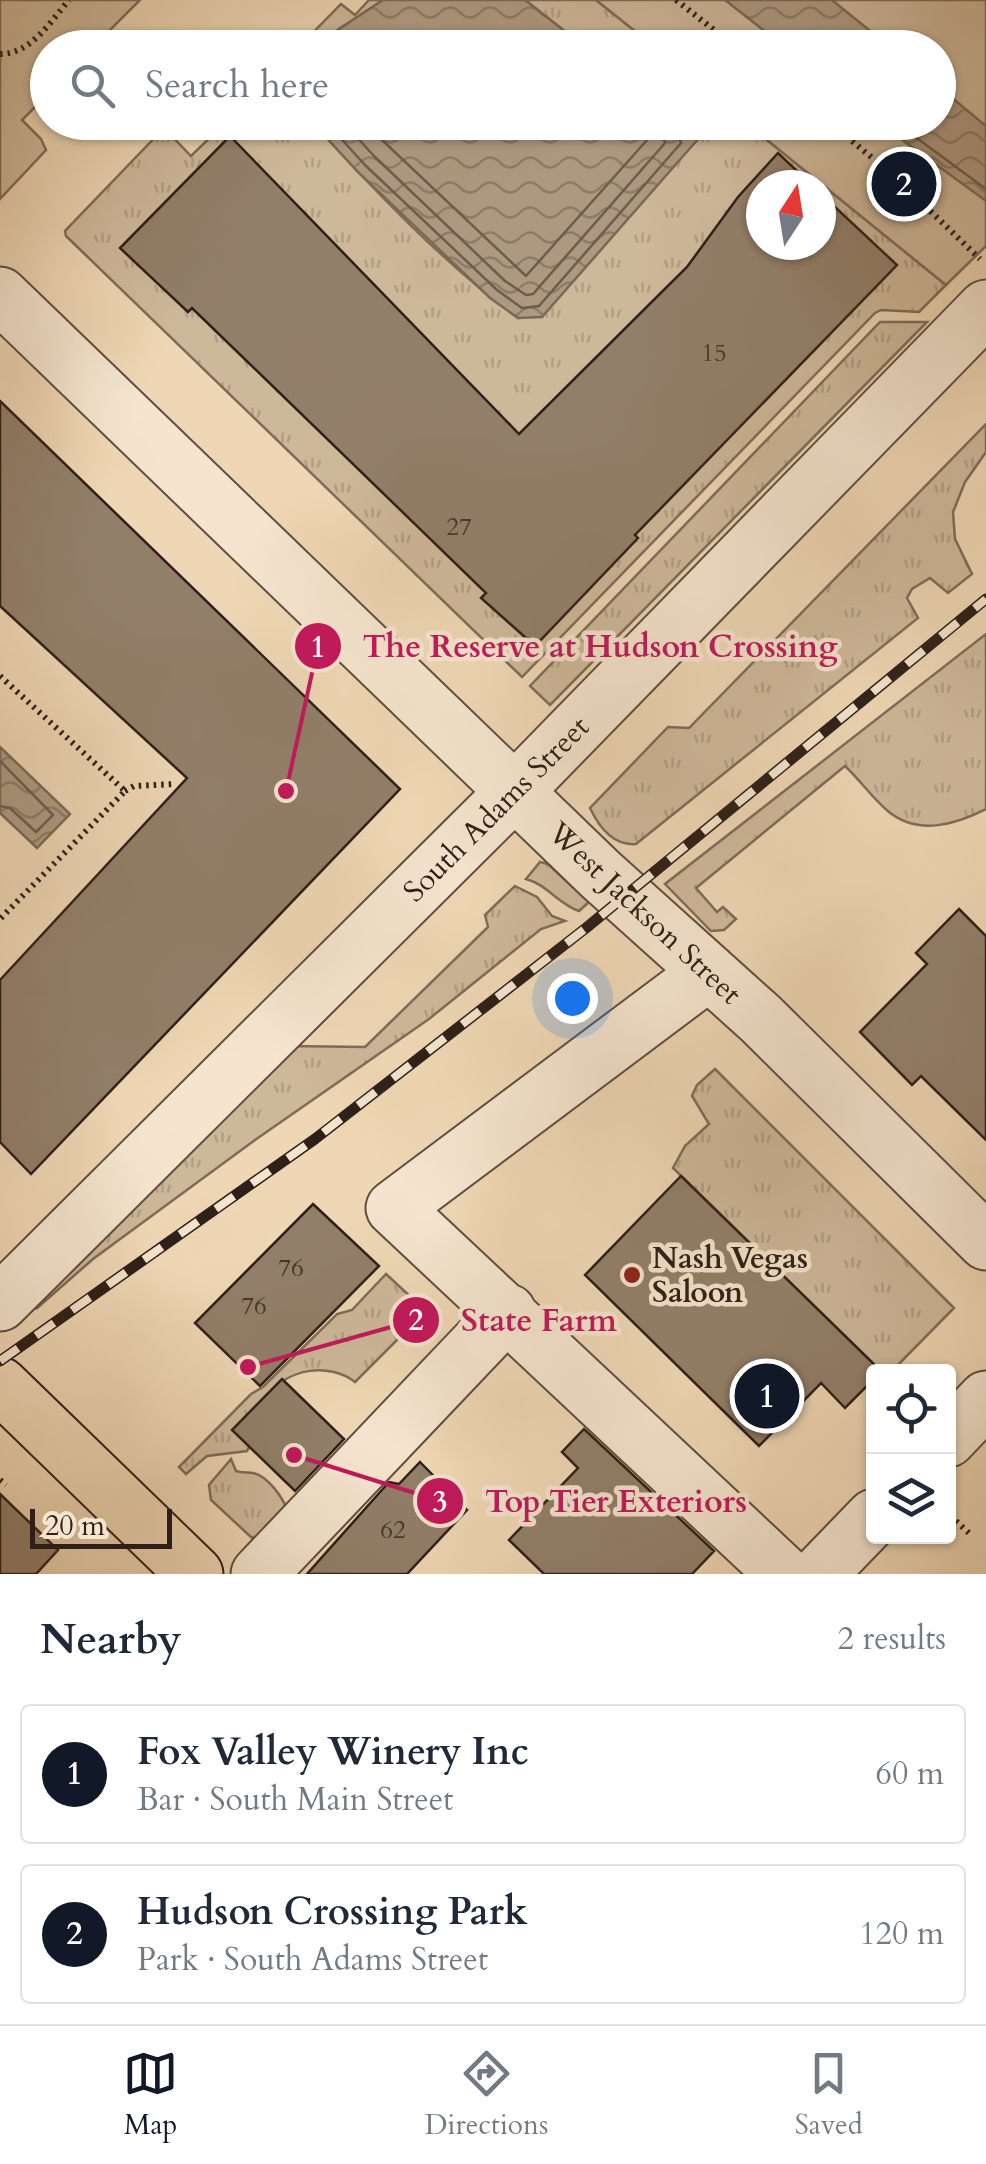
<!DOCTYPE html>
<meta charset="utf-8">
<style>
:root{--surface:#fff;--page:#f2f2f3;--text:#1f2937;--muted:#747a83;--line:#e0e1e3;--accent:#111827}
body{margin:0;font-family:Cardo,serif;background:var(--page);color:var(--text)}
.controls{position:absolute;right:30px;bottom:30px;display:grid;overflow:hidden;border-radius:10px;box-shadow:0 2px 8px #0004}
.controls button{width:90px;height:90px;display:grid;place-items:center;padding:0;border:0;border-bottom:2px solid var(--line);background:var(--surface);color:var(--text);font:50px sans-serif}
.compass{position:absolute;left:746px;top:170px;width:90px;height:90px;border-radius:50%;background:var(--surface);box-shadow:0 2px 8px #0004;rotate:12deg}
.scale{position:absolute;left:30px;bottom:25px;width:142px;box-sizing:border-box;padding-left:10px;border:5px solid #2e2018;border-top:0;font-size:28px;line-height:35px;white-space:nowrap;color:#2e2018;-webkit-text-stroke:8px #f5e5cf;paint-order:stroke}
.you{position:absolute;left:572px;top:998px;width:35px;height:35px;margin:-25px;border:8px solid #fff;border-radius:50%;background:#1a73e8;box-shadow:0 0 0 15px #1a73e833}
.badge{display:grid;place-items:center;width:65px;height:65px;border-radius:50%;background:var(--accent);color:#fff;font-size:32px;font-weight:700}
.pin{position:absolute;translate:-50% -50%;border:5px solid #fff;box-shadow:0 2px 10px #0006}
.list{margin:0;padding:0;list-style:none}
h2{display:flex;justify-content:space-between;align-items:center;height:130px;margin:0;padding:0 40px;font-size:42px}
h2 small{font-size:32px;font-weight:400;color:var(--muted)}
.list li{display:grid;grid-template-columns:65px 1fr auto;gap:30px;align-items:center;box-sizing:border-box;height:140px;margin:0 20px 20px;padding:0 20px;border:2px solid var(--line);border-radius:10px}
.list b{display:block;font-size:38px;white-space:nowrap}
.list p{margin:0;font-size:32px;white-space:nowrap;color:var(--muted)}
.list em{font-size:32px;font-style:normal;color:var(--muted)}
.icon{flex:none;width:55px;height:55px;fill:none;stroke:currentColor;stroke-width:2;stroke-linecap:round;stroke-linejoin:round}
.map{position:relative;flex:none;width:986px;height:1574px;overflow:hidden}
.search{position:absolute;background:var(--surface);box-shadow:0 2px 8px #0004;left:30px;right:30px;top:30px;height:110px;display:flex;align-items:center;gap:25px;box-sizing:border-box;padding:0 35px;border-radius:55px;color:var(--muted);font-size:38px}
.sheet{height:450px;background:var(--surface)}
nav{display:flex;justify-content:space-around;align-items:center;box-sizing:border-box;height:140px;border-top:2px solid var(--line);background:var(--surface);font-size:28px;color:var(--muted)}
nav a{display:grid;justify-items:center;gap:5px}
nav .on{color:var(--accent)}
.map>svg:first-child{display:block}
.grass{fill:url(#grass-tufts);stroke:#7e6c59;stroke-width:2.5;fill-rule:evenodd}
.green{fill:#ceb89a;stroke:#7e6c59;stroke-width:2.5}
.water{fill:url(#water-waves);stroke:#7a6956;stroke-width:2.5}
.lines{fill:none;stroke-linecap:round;stroke-linejoin:round}
.shore{stroke:#6e5c4c;stroke-width:2.5}
.building{fill:#927f6a;stroke:#2e2018;stroke-width:2.5}
.minor-casing{stroke:#5e4e3f;stroke-width:59}
.major-casing{stroke:#2e2018;stroke-width:59}
.path{stroke:#2e2018;stroke-width:6;stroke-dasharray:2.5 5;stroke-linecap:butt}
.minor{stroke:#f5e5cf;stroke-width:55}
.major{stroke:#efd7b5;stroke-width:55}
.rail-casing{stroke:#2e2018;stroke-width:11}
.rail{stroke:#f5e5cf;stroke-width:8;stroke-dasharray:22;stroke-linecap:butt}
.poi-dot{fill:#8f2418;stroke:#f5e5cf;stroke-width:4}
.labels{text-anchor:middle;stroke-width:9;stroke-linejoin:round;paint-order:stroke}
.number-label{font-size:25px;fill:#47382c}
.street-label{font-size:30px;fill:#2e2018;stroke:#f5e5cf}
.poi-label{font-size:30px;font-weight:bold;fill:#2e2018;stroke:#f5e5cf;text-anchor:start}
.leader{fill:none;stroke:#c2185b;stroke-width:4}
.callout-dot{fill:#c2185b;stroke:#f5e5cf;stroke-width:4}
.mark-label{font-size:30px;text-anchor:middle;font-weight:bold;fill:#fff}
.callout-label{font-size:32px;text-anchor:middle;font-weight:bold;fill:#c2185b;stroke:#f5e5cf;stroke-width:9;stroke-linejoin:round;paint-order:stroke}
</style>
<div class="map">
<svg width="986" height="1574" viewBox="0 0 986 1574">
<defs>
<pattern id="grass-tufts" width="24" height="20" patternUnits="userSpaceOnUse" patternTransform="scale(2.5)"><rect width="24" height="20" fill="#ceb89a"/><path d="M3 7l-1-3M5 7V3M7 7l1-3M15 17l-1-3M17 17v-4M19 17l1-3" fill="none" stroke="#b19e84"/></pattern>
<pattern id="water-waves" width="16" height="10" patternUnits="userSpaceOnUse" patternTransform="scale(2.5)"><rect width="16" height="10" fill="#ad9980"/><path d="M0 5q4-4 8 0t8 0" fill="none" stroke="#8d7c68"/></pattern>
</defs>
<rect width="100%" height="100%" fill="#efd7b5"/>
<filter id="stains"><feTurbulence type="fractalNoise" baseFrequency=".002" numOctaves="4"/><feColorMatrix values="0 0 0 0 .2 0 0 0 0 .09 0 0 0 0 .02 0 0 0 .5 -.17"/></filter>
<radialGradient id="worn" r=".72"><stop offset=".6" stop-color="#630" stop-opacity="0"/><stop offset="1" stop-color="#630" stop-opacity=".3"/></radialGradient>
<path class="grass" d="M 369,0 L 383,0 L 312,47 L 298,48 L 341,4 L 355,15 Z
M 525,0 L 596,0 L 655,47 L 585,47 Z
M 225,123 L 313,123 C 375,191 443,263 518,318 L 698,139 L 679,123 L 746,123 L 946,285 L 919,312 L 881,310 L 875,313 L 522,677 L 66,236 L 65,231 L 164,128 L 191,156 ZM 761,185 L 821,185 L 821,245 L 761,245 Z
M 880,322 L 927,322 L 550,705 L 530,686 Z
M 986,424 L 986,452 L 965,482 L 953,512 L 955,539 L 972,574 L 948,593 L 930,578 L 912,589 L 907,598 L 918,618 L 636,844 C 613,846 599,827 590,808 L 668,727 L 689,728 Z
M 986,634 L 986,809 C 956,824 919,836 889,812 C 873,799 860,780 845,766 L 696,888 L 717,912 L 723,907 L 736,919 L 724,930 L 711,931 L 665,884 Z
M 540,862 L 548,864 L 589,902 L 579,911 C 558,904 548,885 526,879 Z
M 515,886 L 537,897 L 552,916 L 565,921 L 541,929 L 429,1019 L 255,1140 L 93,1259 L 36,1309 L 46,1287 L 290,1046 L 365,1047 L 488,927 L 485,915 Z
M 715,1069 L 954,1308 L 892,1371 L 881,1371 L 673,1168 L 685,1146 L 709,1124 L 692,1096 L 697,1085 Z
M 386,1274 L 426,1311 L 355,1382 C 329,1362 286,1368 268,1397 C 257,1413 257,1435 247,1451 L 207,1456 L 186,1474 L 179,1467 L 251,1394 L 263,1387 L 337,1314 L 352,1310 Z
M 231,1459 L 236,1471 C 242,1473 248,1472 253,1473 C 268,1476 282,1497 287,1509 L 263,1534 L 252,1538 L 211,1500 L 209,1485 Z"/>
<path class="green" d="M 0,0 L 140,0 L 93,47 L 48,48 L 47,95 L 22,120 L 41,139 L 46,150 L 0,199 Z
M 596,0 L 986,0 L 986,246 L 946,285 L 746,123 L 938,122 L 938,48 L 655,47 Z"/>
<path class="water" d="M 383,0 L 525,0 L 585,47 L 312,47 Z
M 725,0 L 832,0 L 890,47 L 785,47 Z
M 939,87 L 986,126 L 986,201 L 879,123 L 938,122 Z
M 679,122 L 699,138 L 542,317 L 518,318 L 490,298 L 358,172 L 313,123 Z
M 0,747 L 70,814 L 37,848 L 0,813 Z"/>
<g class="lines">
<path class="shore" d="M 326,122 L 365,165 L 497,290 L 522,308 L 539,306 L 681,143 L 674,122
M 343,122 L 374,156 L 505,281 L 526,295 L 533,294 L 665,143 L 662,122
M 363,122 L 526,276 L 647,140 L 647,122
M 895,122 L 986,189
M 0,761 L 53,815 L 36,832 L 10,808 L 0,806"/>
</g>
<path class="building" d="M 230,136 L 519,434 L 687,267 L 738,197 L 778,153 L 812,185 L 761,185 L 761,245 L 821,245 L 821,194 L 897,265 L 635,535 L 638,538 L 535,646 L 481,598 L 486,593 L 192,308 L 188,312 L 120,248 Z
M 0,401 L 400,789 L 31,1174 L 0,1142 L 0,980 L 187,778 L 0,606 Z
M 959,909 L 986,936 L 986,1140 L 921,1076 L 912,1085 L 860,1032 L 927,964 L 916,953 Z
M 681,1176 L 881,1371 L 874,1372 L 874,1379 L 845,1408 L 821,1383 L 759,1446 L 585,1275 Z
M 313,1204 L 379,1266 L 260,1386 L 195,1323 Z
M 282,1379 L 344,1439 L 295,1491 L 232,1430 Z
M 584,1429 L 714,1551 L 692,1574 L 544,1574 L 509,1540 L 578,1468 L 562,1452 Z
M 420,1462 L 467,1510 L 407,1574 L 307,1574 L 389,1482 L 399,1484 Z
M 0,1494 L 58,1550 L 36,1574 L 0,1574 Z"/>
<g class="lines">
<g class="minor-casing">
<path id="minor" d="M 0,295 L 601,875 L 761,1019 L 986,1242
M 709,972 L 394,1208 L 784,1574
M 0,1303 L 515,791 L 986,308
M 948,1439 L 986,1399
M 259,1574 L 508,1312
M 819,1574 L 874,1517"/>
</g>
<g class="major-casing">
<path id="major" d="M 0,1385 L 195,1574"/>
</g>
<path class="path" d="M 676,0 L 737,48
M 0,54 C 31,54 50,22 69,0
M 829,122 L 894,176 L 980,259
M 0,676 L 125,791 L 0,919
M 125,791 L 134,786 L 174,784
M 0,1480 L 6,1485
M 956,1521 L 970,1534"/>
<use href="#minor" class="minor"/>
<use href="#major" class="major"/>
<g class="rail-casing">
<path id="rail" d="M 0,1361 L 315,1139 L 586,928 L 986,599"/>
</g>
<use href="#rail" class="rail"/>
</g>
<circle class="poi-dot" cx="632" cy="1275" r="10"/>
<g class="labels">
<g class="number-label">
<text x="714" y="361">15</text>
<text x="459" y="535">27</text>
<text x="291" y="1276">76</text>
<text x="254" y="1314">76</text>
<text x="393" y="1538">62</text>
</g>
<g class="street-label">
<text transform="translate(496 809) rotate(-45)" y="10">South Adams Street</text>
<text transform="translate(645 913) rotate(43)" y="10">West Jackson Street</text>
</g>
<g class="poi-label">
<text x="652" y="1268">Nash Vegas<tspan x="652" dy="34">Saloon</tspan></text>
</g>
</g>
<path class="leader" d="M286 791L318 646M248 1367L416 1320M294 1455L440 1501"/>
<g class="callout-dot">
<circle cx="286" cy="791" r="10"/>
<circle cx="248" cy="1367" r="10"/>
<circle cx="294" cy="1455" r="10"/>
<circle cx="318" cy="646" r="25"/>
<circle cx="416" cy="1320" r="25"/>
<circle cx="440" cy="1501" r="25"/>
</g>
<g class="mark-label">
<text x="318" y="657">1</text>
<text x="416" y="1330">2</text>
<text x="440" y="1512">3</text>
</g>
<g class="callout-label">
<text x="600" y="657">The Reserve at Hudson Crossing</text>
<text x="539" y="1331">State Farm</text>
<text x="616" y="1512">Top Tier Exteriors</text>
</g>
<rect width="100%" height="100%" filter="url(#stains)"/>
<rect width="100%" height="100%" fill="url(#worn)"/>
</svg>
<div class="controls">
<button><svg class="icon" aria-label="locate" viewBox="0 0 24 24"><circle cx="12" cy="12" r="6"/><path d="M12 2v4M12 18v4M2 12h4M18 12h4"/></svg></button>
<button><svg class="icon" aria-label="layers" viewBox="0 0 24 24"><path d="M12 4l9 5-9 5-9-5zM3 14l9 5 9-5"/></svg></button>
</div>
<svg class="compass" viewBox="-18 -18 36 36"><path d="M0-13l5 13h-10z" fill="#e53935"/><path d="M0 13l5-13h-10z" fill="#747a83"/></svg>
<div class="scale">20 m</div>
<div class="you"></div>
<div class="pin badge" style="left:767px;top:1396px">1</div>
<div class="pin badge" style="left:904px;top:184px">2</div>
<div class="search"><svg class="icon" aria-label="search" viewBox="0 0 24 24"><circle cx="10" cy="10" r="6"/><path d="M15 15l6 6"/></svg>Search here</div>
</div>
<section class="sheet">
<h2>Nearby<small>2 results</small></h2>
<ul class="list">
<li><span class="badge">1</span><div><b>Fox Valley Winery Inc</b><p>Bar · South Main Street</p></div><em>60 m</em></li>
<li><span class="badge">2</span><div><b>Hudson Crossing Park</b><p>Park · South Adams Street</p></div><em>120 m</em></li>
</ul>
</section>
<nav>
<a class="on"><svg class="icon" aria-label="map" viewBox="0 0 24 24"><path d="M3 6l6-2 6 2 6-2v14l-6 2-6-2-6 2zM9 4v14M15 6v14"/></svg>Map</a>
<a><svg class="icon" aria-label="directions" viewBox="0 0 24 24"><path d="M12 3l9 9-9 9-9-9zM9 14v-3h6M13 9l2 2-2 2"/></svg>Directions</a>
<a><svg class="icon" aria-label="saved" viewBox="0 0 24 24"><path d="M7 4h10v16l-5-4-5 4z"/></svg>Saved</a>
</nav>
